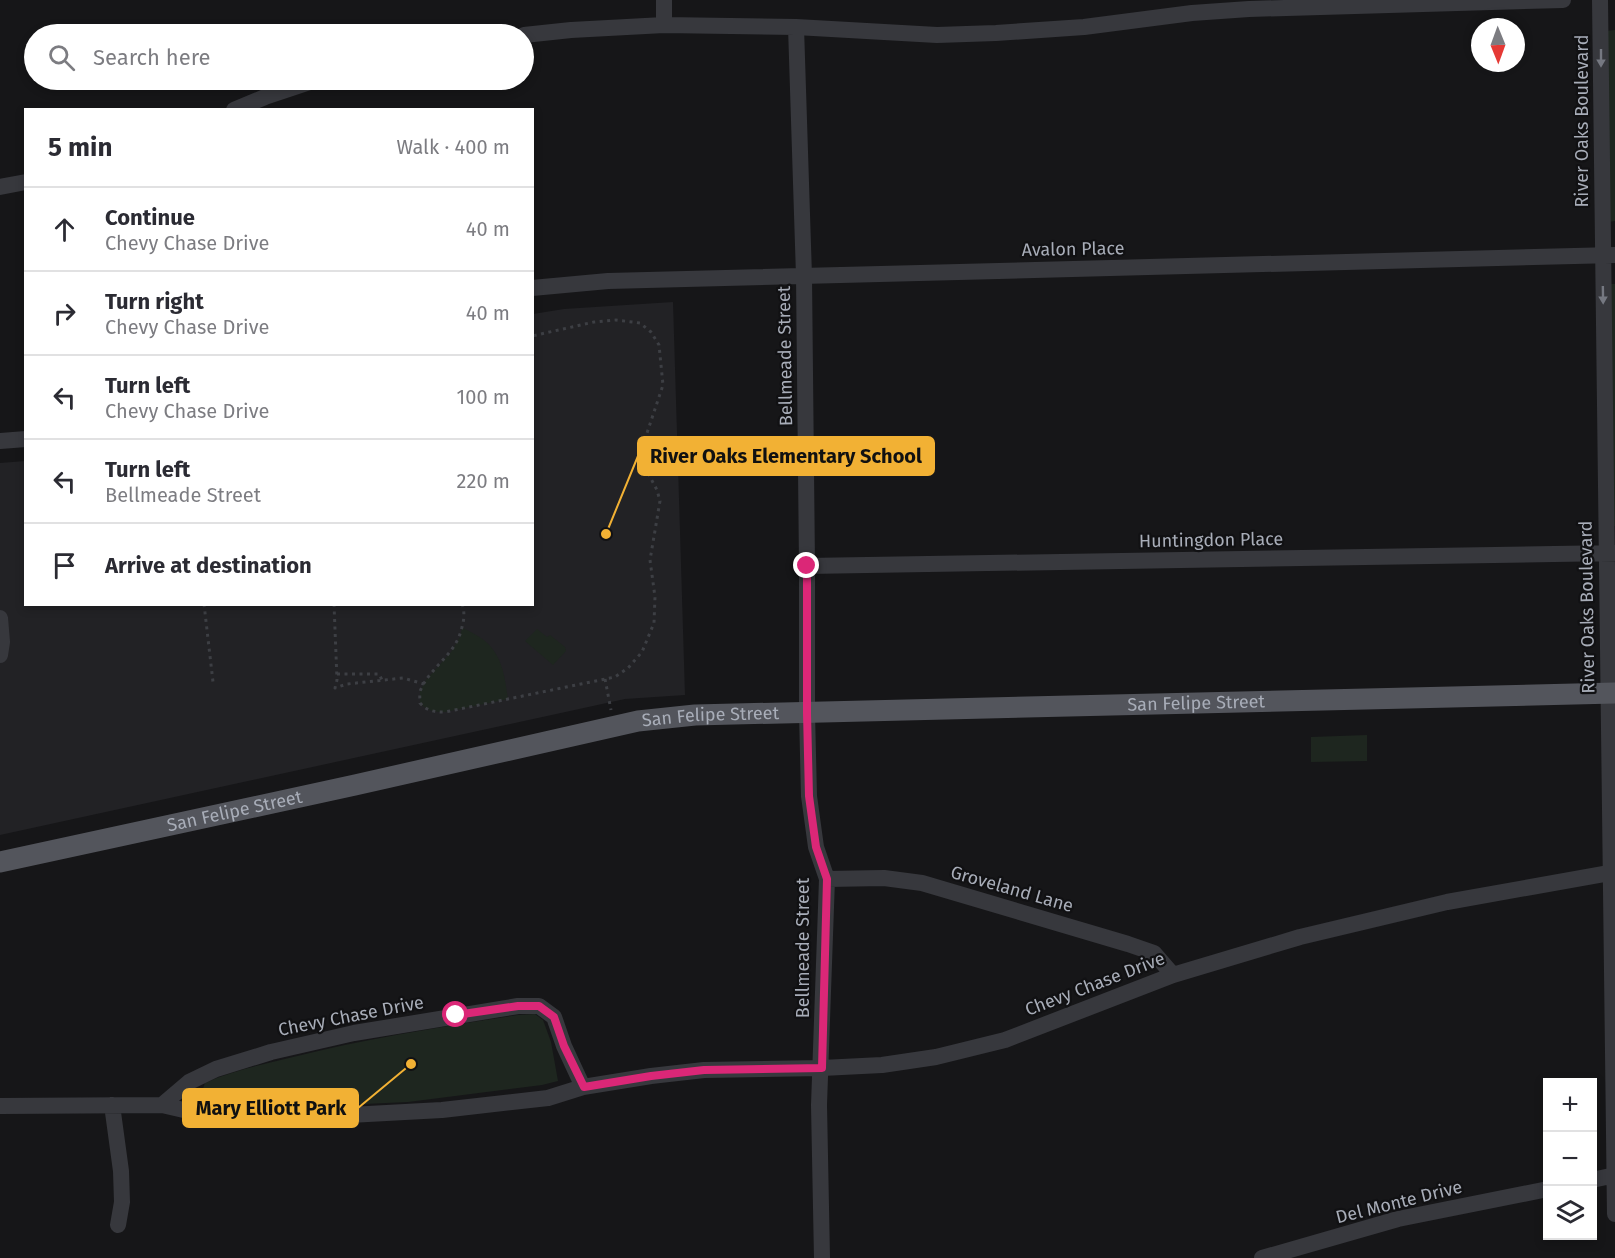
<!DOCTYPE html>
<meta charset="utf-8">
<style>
:root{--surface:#fff;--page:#f2f2f3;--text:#2b2b33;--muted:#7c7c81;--line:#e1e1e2}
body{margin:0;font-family:"Fira Sans",sans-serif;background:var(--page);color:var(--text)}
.controls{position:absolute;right:18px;bottom:18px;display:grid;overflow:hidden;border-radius:0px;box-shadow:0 3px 9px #0003}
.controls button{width:54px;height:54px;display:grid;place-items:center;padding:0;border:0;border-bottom:2px solid var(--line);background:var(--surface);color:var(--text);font:30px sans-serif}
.compass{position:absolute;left:1471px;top:18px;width:54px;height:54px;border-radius:50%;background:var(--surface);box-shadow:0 3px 9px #0003;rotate:179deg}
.stop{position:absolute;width:18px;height:18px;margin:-14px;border:4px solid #db2777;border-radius:50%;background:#fff}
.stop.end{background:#db2777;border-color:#fff;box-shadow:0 2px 6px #0008}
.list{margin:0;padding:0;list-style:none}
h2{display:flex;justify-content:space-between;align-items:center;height:78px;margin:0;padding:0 24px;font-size:26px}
h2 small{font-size:20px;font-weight:400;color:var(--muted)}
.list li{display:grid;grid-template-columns:39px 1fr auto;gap:18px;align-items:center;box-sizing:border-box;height:84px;padding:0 24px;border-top:2px solid var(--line)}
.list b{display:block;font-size:22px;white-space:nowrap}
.list p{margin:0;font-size:20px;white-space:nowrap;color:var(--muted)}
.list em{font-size:20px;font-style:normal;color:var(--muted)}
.icon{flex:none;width:33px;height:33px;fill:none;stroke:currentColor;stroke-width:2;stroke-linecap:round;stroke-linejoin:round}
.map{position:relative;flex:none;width:1615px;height:1258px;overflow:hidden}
.search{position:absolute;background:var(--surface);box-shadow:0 3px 9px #0003;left:24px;top:24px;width:510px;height:66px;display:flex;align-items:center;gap:15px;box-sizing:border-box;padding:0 21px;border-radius:33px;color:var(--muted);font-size:22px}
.panel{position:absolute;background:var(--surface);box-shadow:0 3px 9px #0003;left:24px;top:108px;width:510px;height:498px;border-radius:0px}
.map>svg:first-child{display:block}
.built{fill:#222225}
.green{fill:#1e261f}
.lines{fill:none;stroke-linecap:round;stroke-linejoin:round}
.path{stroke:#3d3f44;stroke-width:3;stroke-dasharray:3 4.5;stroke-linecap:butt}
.minor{stroke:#37383d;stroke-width:16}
.major{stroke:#53555c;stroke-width:21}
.oneway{fill:#757881}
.route{stroke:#db2777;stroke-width:8}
.labels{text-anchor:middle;stroke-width:4.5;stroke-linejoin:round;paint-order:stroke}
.street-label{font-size:18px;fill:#a8adb8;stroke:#111113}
.leader{fill:none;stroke:#f2b134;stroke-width:2}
.callout-dot{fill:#f2b134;stroke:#111113;stroke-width:2}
.callout{fill:#f2b134;stroke:#f2b134;stroke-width:2}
.callout-label{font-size:20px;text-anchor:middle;font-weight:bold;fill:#111}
</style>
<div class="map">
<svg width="1615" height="1258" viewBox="0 0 1615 1258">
<rect width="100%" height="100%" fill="#161618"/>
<path class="built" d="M 673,302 L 685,695 L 625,699 L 0,835 L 0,463 L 25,461 L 26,604 L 532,604 L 533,314 L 564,309 Z"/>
<path class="green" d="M 1615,30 L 1615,221 L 1608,222 L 1605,31 Z
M 1608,284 L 1615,284 L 1615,526 L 1612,526 Z
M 462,628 C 499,643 503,663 508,699 L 445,712 C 434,712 427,711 420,703 L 420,691 L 426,680 L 451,652 L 460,637 Z
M 537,629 L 547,637 L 550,635 L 565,647 L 566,651 L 553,665 L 525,641 Z
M 1367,735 L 1367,761 L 1311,762 L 1311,737 Z
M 535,1014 L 543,1020 L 551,1042 L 558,1081 L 542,1085 L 408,1102 L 234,1110 L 214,1107 L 203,1102 L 201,1094 L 205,1083 C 232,1071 260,1065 289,1058 C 364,1039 441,1027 518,1015 Z"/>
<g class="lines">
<path class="path" d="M 204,604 L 213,682
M 334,604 L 337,680 L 335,688 L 347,684 L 403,678 L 424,684
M 462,604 C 465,612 464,620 462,627 C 456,655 432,665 421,689 C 419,693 420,698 420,703 C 427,711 434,712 445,712 L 615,677 L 628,668 L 642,652 L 654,623 L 655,597 L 650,560 L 660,501 L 657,490 L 649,475 L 643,457 L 646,436 L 663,385 L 659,345 L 651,332 L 640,323 L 616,320 L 594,322 L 532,336
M 337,674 L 379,674 L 382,680
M 605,679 L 611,710"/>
<path class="minor" d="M 664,0 L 664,25
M 1600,0 L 1615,1214
M 796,27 L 804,276 L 807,566 L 807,713 L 809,796 L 816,847 L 827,879 L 819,1105 L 822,1258
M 524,35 L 571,30 L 664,25 L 796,27 L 937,35 L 996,33 L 1084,27 L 1192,13 L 1249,9 L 1563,0
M 234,110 L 265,97 L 316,80
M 0,187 L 26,182
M 532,288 L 608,281 L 1615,255
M 0,441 L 26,439
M 807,566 L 1615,553
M 0,618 L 2,642 L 0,655
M 827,879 L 884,878 L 922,883 L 1128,944 L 1154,953 L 1173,975
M 112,1105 L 121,1171 L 122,1202 L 118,1225
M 162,1105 L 189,1082 L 216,1069 L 271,1052 L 354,1033 L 518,1006 L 539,1006 L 554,1017 L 564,1046 L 583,1087
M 0,1106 L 162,1105 L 214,1117 L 294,1118 L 442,1110 L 548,1098 L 583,1087 L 651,1076 L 704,1070 L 822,1068 L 882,1065 L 936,1057 L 1005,1040 L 1173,975 L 1300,937 L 1447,902 L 1615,872
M 1592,1180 L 1615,1175
M 1262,1258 L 1398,1219 L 1548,1189"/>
<path class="major" id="s1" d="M 0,862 L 355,785 L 638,721 L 695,715 L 1615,693"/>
</g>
<defs><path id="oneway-solid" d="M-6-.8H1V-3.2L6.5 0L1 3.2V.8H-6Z" transform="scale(1.5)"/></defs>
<g class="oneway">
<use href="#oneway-solid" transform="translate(1601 58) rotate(90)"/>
<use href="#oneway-solid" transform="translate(1603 295) rotate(89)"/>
</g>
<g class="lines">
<path class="route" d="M 456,1015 L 518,1006 L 539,1006 L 554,1017 L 564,1046 L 584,1087 L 651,1076 L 704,1070 L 822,1068 L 827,879 L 816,847 L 809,796 L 807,713 L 807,566"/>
</g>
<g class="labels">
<g class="street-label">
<text transform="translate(1582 121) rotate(-90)" y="6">River Oaks Boulevard</text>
<text transform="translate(1073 249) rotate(-1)" y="6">Avalon Place</text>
<text transform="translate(785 356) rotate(-91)" y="6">Bellmeade Street</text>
<text transform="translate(1211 540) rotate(-1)" y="6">Huntingdon Place</text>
<text transform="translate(1587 607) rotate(-91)" y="6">River Oaks Boulevard</text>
<text dy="6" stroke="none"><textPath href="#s1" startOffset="1212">San Felipe Street</textPath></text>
<text dy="6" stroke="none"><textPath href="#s1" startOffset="726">San Felipe Street</textPath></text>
<text dy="6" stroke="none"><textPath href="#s1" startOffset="240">San Felipe Street</textPath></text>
<text transform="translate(1012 889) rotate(16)" y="6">Groveland Lane</text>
<text transform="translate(803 948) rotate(-90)" y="6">Bellmeade Street</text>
<text transform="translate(1095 984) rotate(-21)" y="6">Chevy Chase Drive</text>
<text transform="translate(351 1016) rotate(-11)" y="6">Chevy Chase Drive</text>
<text transform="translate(1399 1202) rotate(-14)" y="6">Del Monte Drive</text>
</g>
</g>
<path class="leader" d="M606 534L638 456M411 1064L358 1108"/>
<g class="callout-dot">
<circle cx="606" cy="534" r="6"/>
<circle cx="411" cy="1064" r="6"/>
</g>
<g class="callout">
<rect x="638" y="437" width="296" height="38" rx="6"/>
<rect x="183" y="1089" width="175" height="38" rx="6"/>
</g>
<g class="callout-label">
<text x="786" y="463">River Oaks Elementary School</text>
<text x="271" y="1115">Mary Elliott Park</text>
</g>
</svg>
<div class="controls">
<button>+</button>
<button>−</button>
<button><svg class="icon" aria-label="layers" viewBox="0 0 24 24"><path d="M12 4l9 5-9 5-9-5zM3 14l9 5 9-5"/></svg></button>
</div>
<svg class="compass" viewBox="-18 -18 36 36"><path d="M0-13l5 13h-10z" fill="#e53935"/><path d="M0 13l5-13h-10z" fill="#7c7c81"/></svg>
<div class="stop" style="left:456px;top:1015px"></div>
<div class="stop end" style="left:807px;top:566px"></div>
<div class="search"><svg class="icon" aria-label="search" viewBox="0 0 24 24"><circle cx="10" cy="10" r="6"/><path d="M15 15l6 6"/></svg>Search here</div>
<section class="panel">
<h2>5 min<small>Walk · 400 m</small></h2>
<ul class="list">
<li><svg class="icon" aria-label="ahead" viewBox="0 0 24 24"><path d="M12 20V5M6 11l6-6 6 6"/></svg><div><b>Continue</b><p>Chevy Chase Drive</p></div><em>40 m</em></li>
<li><svg class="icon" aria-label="right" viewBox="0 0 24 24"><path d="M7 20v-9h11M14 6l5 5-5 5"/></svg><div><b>Turn right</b><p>Chevy Chase Drive</p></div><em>40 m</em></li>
<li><svg class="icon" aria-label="left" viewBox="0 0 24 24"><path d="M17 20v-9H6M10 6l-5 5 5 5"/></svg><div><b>Turn left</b><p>Chevy Chase Drive</p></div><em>100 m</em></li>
<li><svg class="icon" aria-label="left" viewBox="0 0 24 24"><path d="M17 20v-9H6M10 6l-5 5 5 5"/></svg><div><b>Turn left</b><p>Bellmeade Street</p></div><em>220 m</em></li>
<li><svg class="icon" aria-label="arrive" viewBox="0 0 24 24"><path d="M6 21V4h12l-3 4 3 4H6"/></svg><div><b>Arrive at destination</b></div></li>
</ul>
</section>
</div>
